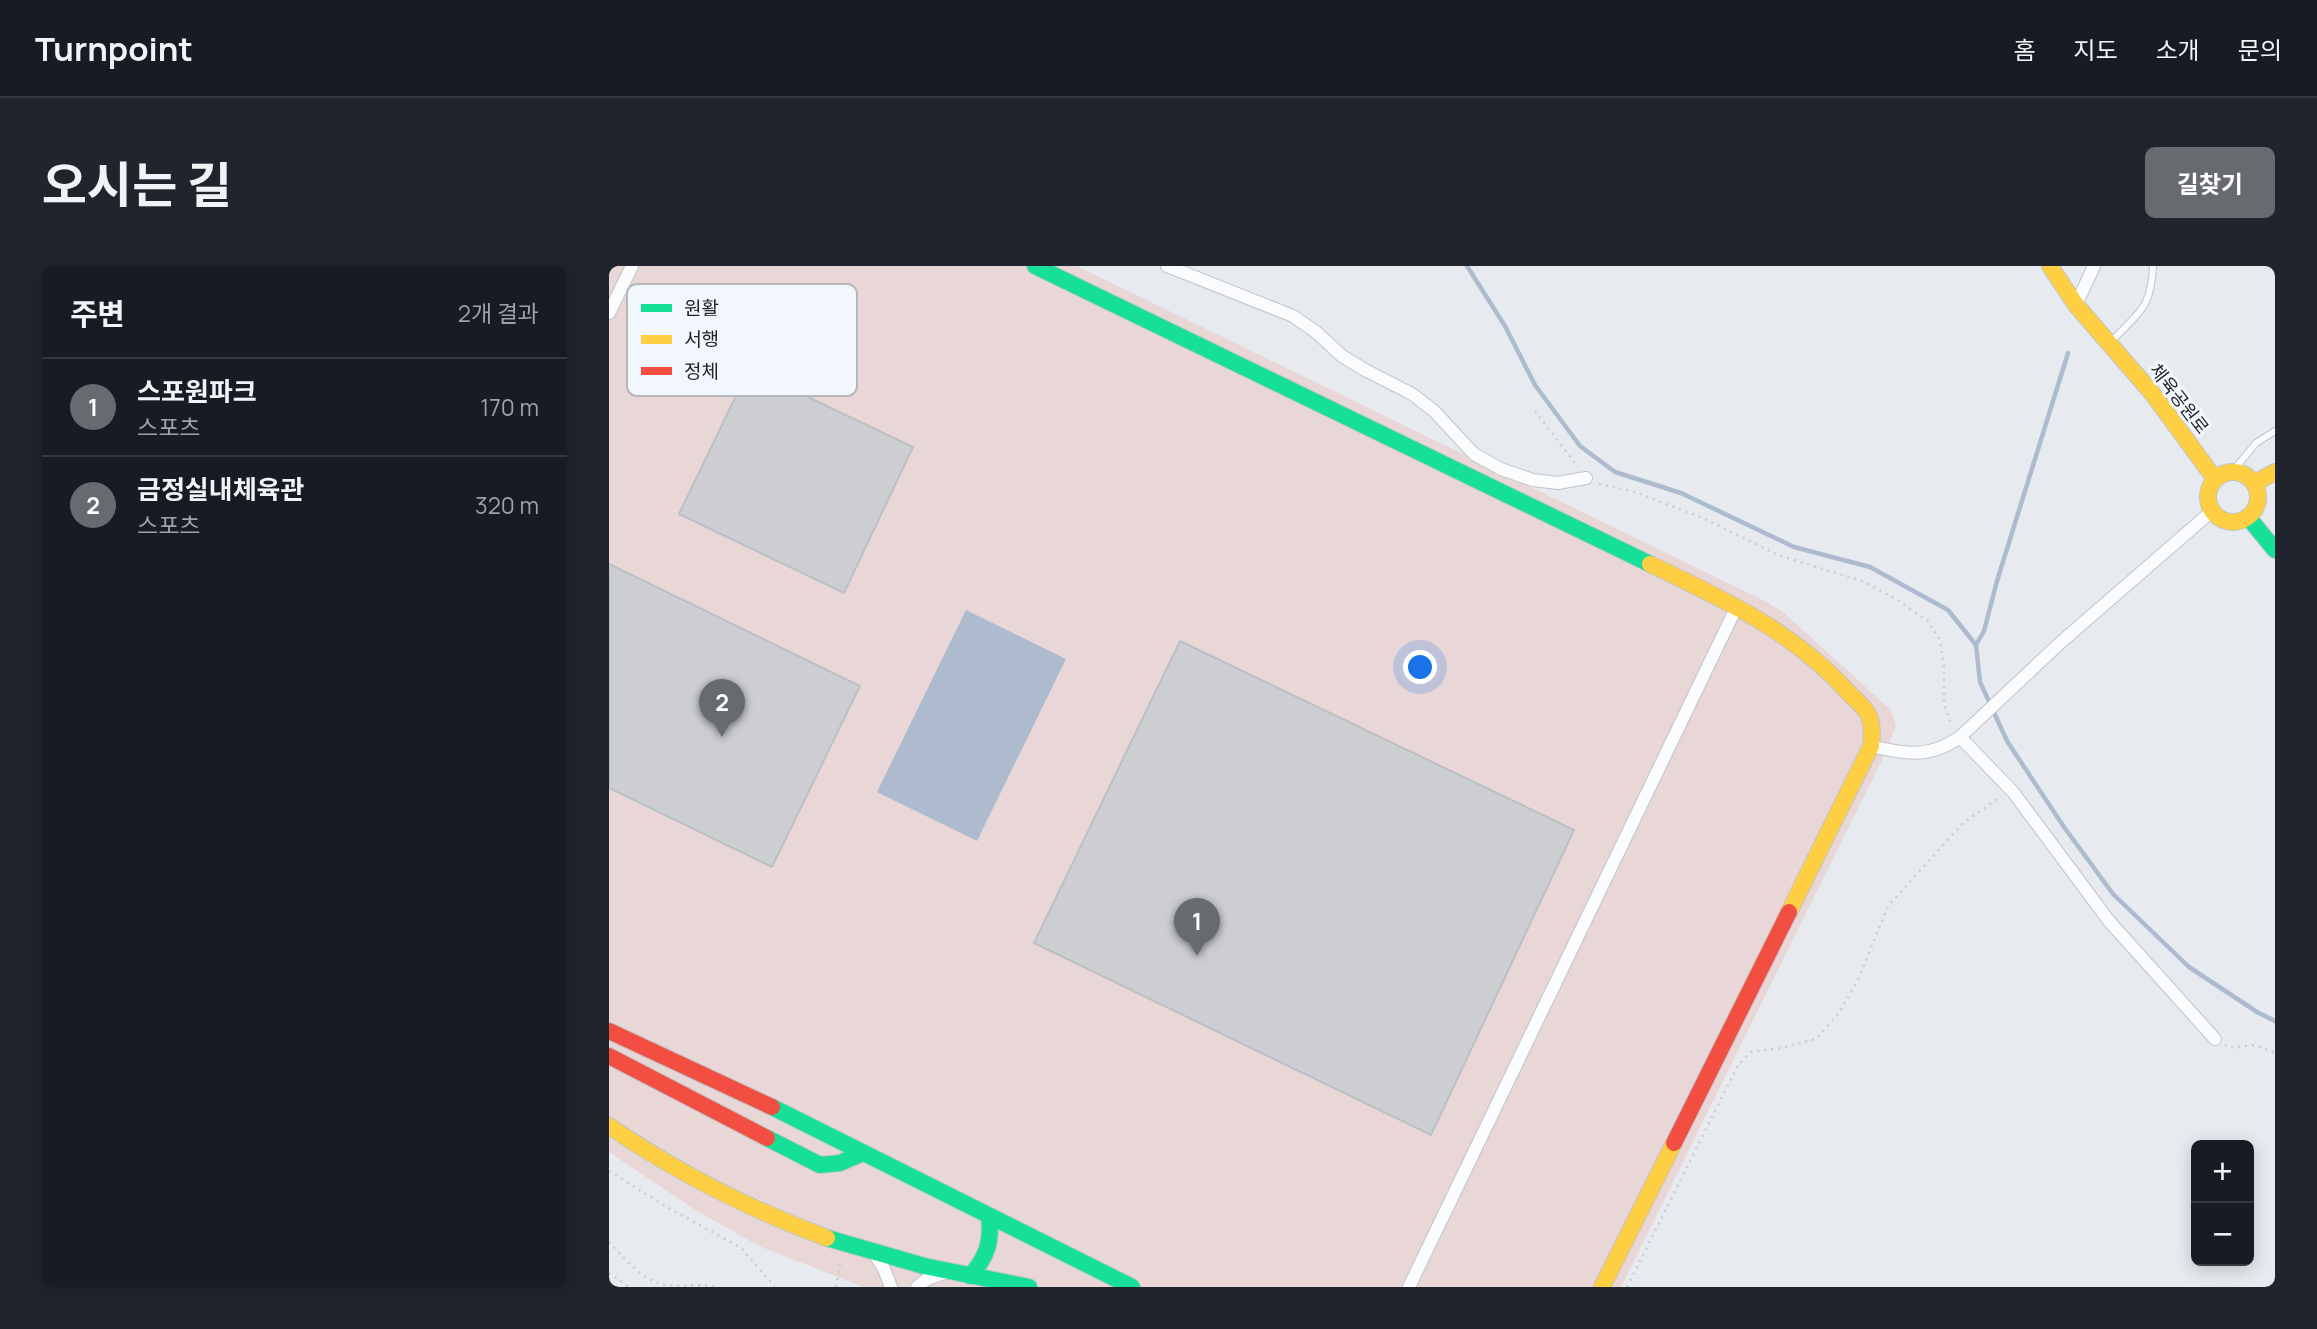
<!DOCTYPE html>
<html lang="ko">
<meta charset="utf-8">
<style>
:root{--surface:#171b24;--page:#20242c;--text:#f1f3f6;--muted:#9ea1a6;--line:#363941;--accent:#676a6f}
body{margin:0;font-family:Manrope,"Noto Sans KR",sans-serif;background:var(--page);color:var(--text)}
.controls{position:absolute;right:21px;bottom:21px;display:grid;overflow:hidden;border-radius:10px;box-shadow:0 4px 18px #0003}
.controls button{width:63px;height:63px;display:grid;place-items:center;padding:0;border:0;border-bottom:2px solid var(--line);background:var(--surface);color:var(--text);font:35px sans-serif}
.you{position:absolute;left:812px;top:402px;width:24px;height:24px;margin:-18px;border:5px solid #fff;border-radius:50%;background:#1a73e8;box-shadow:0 0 0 10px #1a73e833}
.badge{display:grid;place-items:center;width:46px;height:46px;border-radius:50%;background:var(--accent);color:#fff;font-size:23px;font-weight:700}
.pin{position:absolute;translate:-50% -58px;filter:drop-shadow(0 2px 4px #0008)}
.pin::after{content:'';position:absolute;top:37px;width:24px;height:21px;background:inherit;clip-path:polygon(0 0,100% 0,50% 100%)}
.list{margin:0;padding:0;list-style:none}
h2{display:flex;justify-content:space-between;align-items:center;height:91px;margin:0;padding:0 28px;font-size:30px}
h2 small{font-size:23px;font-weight:400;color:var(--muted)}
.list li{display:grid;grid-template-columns:46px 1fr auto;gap:21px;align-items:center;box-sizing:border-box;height:98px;padding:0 28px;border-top:2px solid var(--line)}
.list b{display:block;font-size:26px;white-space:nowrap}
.list p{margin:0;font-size:23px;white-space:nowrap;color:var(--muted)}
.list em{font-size:23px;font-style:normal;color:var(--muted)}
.map{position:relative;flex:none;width:1666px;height:1021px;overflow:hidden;border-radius:10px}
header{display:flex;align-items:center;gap:42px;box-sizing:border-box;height:98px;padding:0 35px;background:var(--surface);border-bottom:2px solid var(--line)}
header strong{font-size:33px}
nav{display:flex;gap:38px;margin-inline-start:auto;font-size:24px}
.intro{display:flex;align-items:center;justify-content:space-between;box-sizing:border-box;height:168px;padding:0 42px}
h1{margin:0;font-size:49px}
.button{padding:18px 32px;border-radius:10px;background:var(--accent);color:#fff;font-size:24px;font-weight:700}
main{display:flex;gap:42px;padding:0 42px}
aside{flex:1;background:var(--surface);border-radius:10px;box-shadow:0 4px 18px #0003}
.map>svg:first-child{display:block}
.green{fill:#e8d7d6}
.water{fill:#aebbcf}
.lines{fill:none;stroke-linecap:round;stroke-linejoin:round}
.stream{stroke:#aebbcf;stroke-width:4.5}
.building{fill:#ccced2;stroke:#bcbfc3;stroke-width:2}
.lane-casing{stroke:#c0c4c8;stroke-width:8}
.street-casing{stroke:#c0c4c8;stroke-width:14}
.fast-casing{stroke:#c0c4c8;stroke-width:18}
.slow-casing{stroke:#c0c4c8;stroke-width:18}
.jam-casing{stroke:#c0c4c8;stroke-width:18}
.path{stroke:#cbccce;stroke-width:2.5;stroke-dasharray:2 5;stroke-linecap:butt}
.lane{stroke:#fbfcfd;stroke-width:6}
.street{stroke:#fbfcfd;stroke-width:12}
.fast{stroke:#16e098;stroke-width:16}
.slow{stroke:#ffcf43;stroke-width:16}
.jam{stroke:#f24e42;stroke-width:16}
.labels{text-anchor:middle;stroke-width:6;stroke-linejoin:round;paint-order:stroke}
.street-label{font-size:18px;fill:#222529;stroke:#f2f7fd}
.key{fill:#f2f7fd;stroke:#b4b8bd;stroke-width:2}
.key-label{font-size:19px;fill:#222529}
</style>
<header>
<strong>Turnpoint</strong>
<nav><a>홈</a><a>지도</a><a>소개</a><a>문의</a></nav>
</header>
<div class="intro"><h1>오시는 길</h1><a class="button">길찾기</a></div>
<main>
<aside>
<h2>주변<small>2개 결과</small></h2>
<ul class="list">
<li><span class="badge">1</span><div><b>스포원파크</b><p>스포츠</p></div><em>170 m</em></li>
<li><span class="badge">2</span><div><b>금정실내체육관</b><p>스포츠</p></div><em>320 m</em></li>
</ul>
</aside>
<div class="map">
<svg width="1666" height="1021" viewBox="0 0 1666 1021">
<rect width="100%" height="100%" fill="#e7ebf0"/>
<path class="green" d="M 0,0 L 468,0 L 1158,336 L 1175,347 L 1282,444 L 1287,460 L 1273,494 L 1012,1021 L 254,1021 L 150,980 L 88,945 L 0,886 Z"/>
<path class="water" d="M 357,344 L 457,393 L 368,575 L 268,526 Z"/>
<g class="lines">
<path class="stream" d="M 858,0 L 896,60 L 926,119 L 971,180 L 1006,206 L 1072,227 L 1185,281 L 1261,301 L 1339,344 L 1367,379 L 1371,416 L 1398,475 L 1455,561 L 1504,628 L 1580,701 L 1648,746 L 1666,755
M 1367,379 L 1375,365 L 1388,315 L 1459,87"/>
</g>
<path class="building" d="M 140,103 L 304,181 L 235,327 L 70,248 Z
M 0,298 L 251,420 L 163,601 L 0,522 Z
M 571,375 L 965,564 L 822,869 L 425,677 Z"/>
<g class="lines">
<g class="lane-casing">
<path id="lane" d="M 1501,77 C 1529,46 1542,45 1544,0
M 1624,205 L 1647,177 L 1666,165"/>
</g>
<g class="street-casing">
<path id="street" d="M 558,0 L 684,50 L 707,66 L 733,90 L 756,104 L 803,128 L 825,145 L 865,188 L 892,203 L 924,214 L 949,217 L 977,212
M 1467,39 L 1485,0
M 0,47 L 23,0
M 1351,471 L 1404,526 L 1500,655 L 1606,773
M 1262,480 C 1296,488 1320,493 1351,471 L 1451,377 L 1603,245
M 265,987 L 275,1003 L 282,1021
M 308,1021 L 318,1013 L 338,1006
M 800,1021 L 1128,340"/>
</g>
<g class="fast-casing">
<path id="fast" d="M 426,0 L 1041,298
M 1639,251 L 1666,284
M 163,841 L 523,1021
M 158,872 L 211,899 L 231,897 L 254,887
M 218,972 L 315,1000 L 420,1021
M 361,1010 C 378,991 383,976 380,951"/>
</g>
<g class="slow-casing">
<path id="slow" d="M 1441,0 L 1467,39 L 1543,127 L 1606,213
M1599 231a25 25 0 1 1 50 0a25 25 0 1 1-50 0Z
M 1646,217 L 1666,206
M 1041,298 C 1112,332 1184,365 1238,425 C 1244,432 1255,440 1259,448 C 1264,458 1263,470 1262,480 L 1180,646
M 0,860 C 69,907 140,943 218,972
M 993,1021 L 1065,877"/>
</g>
<g class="jam-casing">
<path id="jam" d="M 0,765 L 163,841
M 0,790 L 158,872
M 1065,877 L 1180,646"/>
</g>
<path class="path" d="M 926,145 L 969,201
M 990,218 L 1023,225 L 1094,252 L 1169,289 L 1253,315 L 1285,332 L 1319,355 L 1331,374 L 1335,401 L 1335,438 L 1343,460
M 1616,779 L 1621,782 L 1645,779 L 1666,787
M 0,905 L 58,941 L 132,982 L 166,1021
M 0,976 C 16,992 34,1017 58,1019 C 76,1021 89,1017 108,1021
M 0,1007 L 20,1021
M 227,1021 L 232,993
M 1018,1021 L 1129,799 L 1142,786 L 1173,782 L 1207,773 L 1230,747 L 1249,714 L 1279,640 L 1353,558 L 1392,530"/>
<use href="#lane" class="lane"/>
<use href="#street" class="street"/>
<use href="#fast" class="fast"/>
<use href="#slow" class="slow"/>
<use href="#jam" class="jam"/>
</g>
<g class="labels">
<g class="street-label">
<text transform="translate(1570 133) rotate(52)" y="6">체육공원로</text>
</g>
</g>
<rect x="18" y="18" width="230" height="112" rx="10" class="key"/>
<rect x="32" y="38" width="31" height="8" fill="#16e098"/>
<rect x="32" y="69" width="31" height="9" fill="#ffcf43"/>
<rect x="32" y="101" width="31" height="8" fill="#f24e42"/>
<g class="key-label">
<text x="75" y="49">원활</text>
<text x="75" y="80">서행</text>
<text x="75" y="112">정체</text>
</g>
</svg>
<div class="controls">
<button>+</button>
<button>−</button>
</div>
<div class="you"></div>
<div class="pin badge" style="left:588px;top:690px">1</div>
<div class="pin badge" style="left:113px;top:471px">2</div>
</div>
</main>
